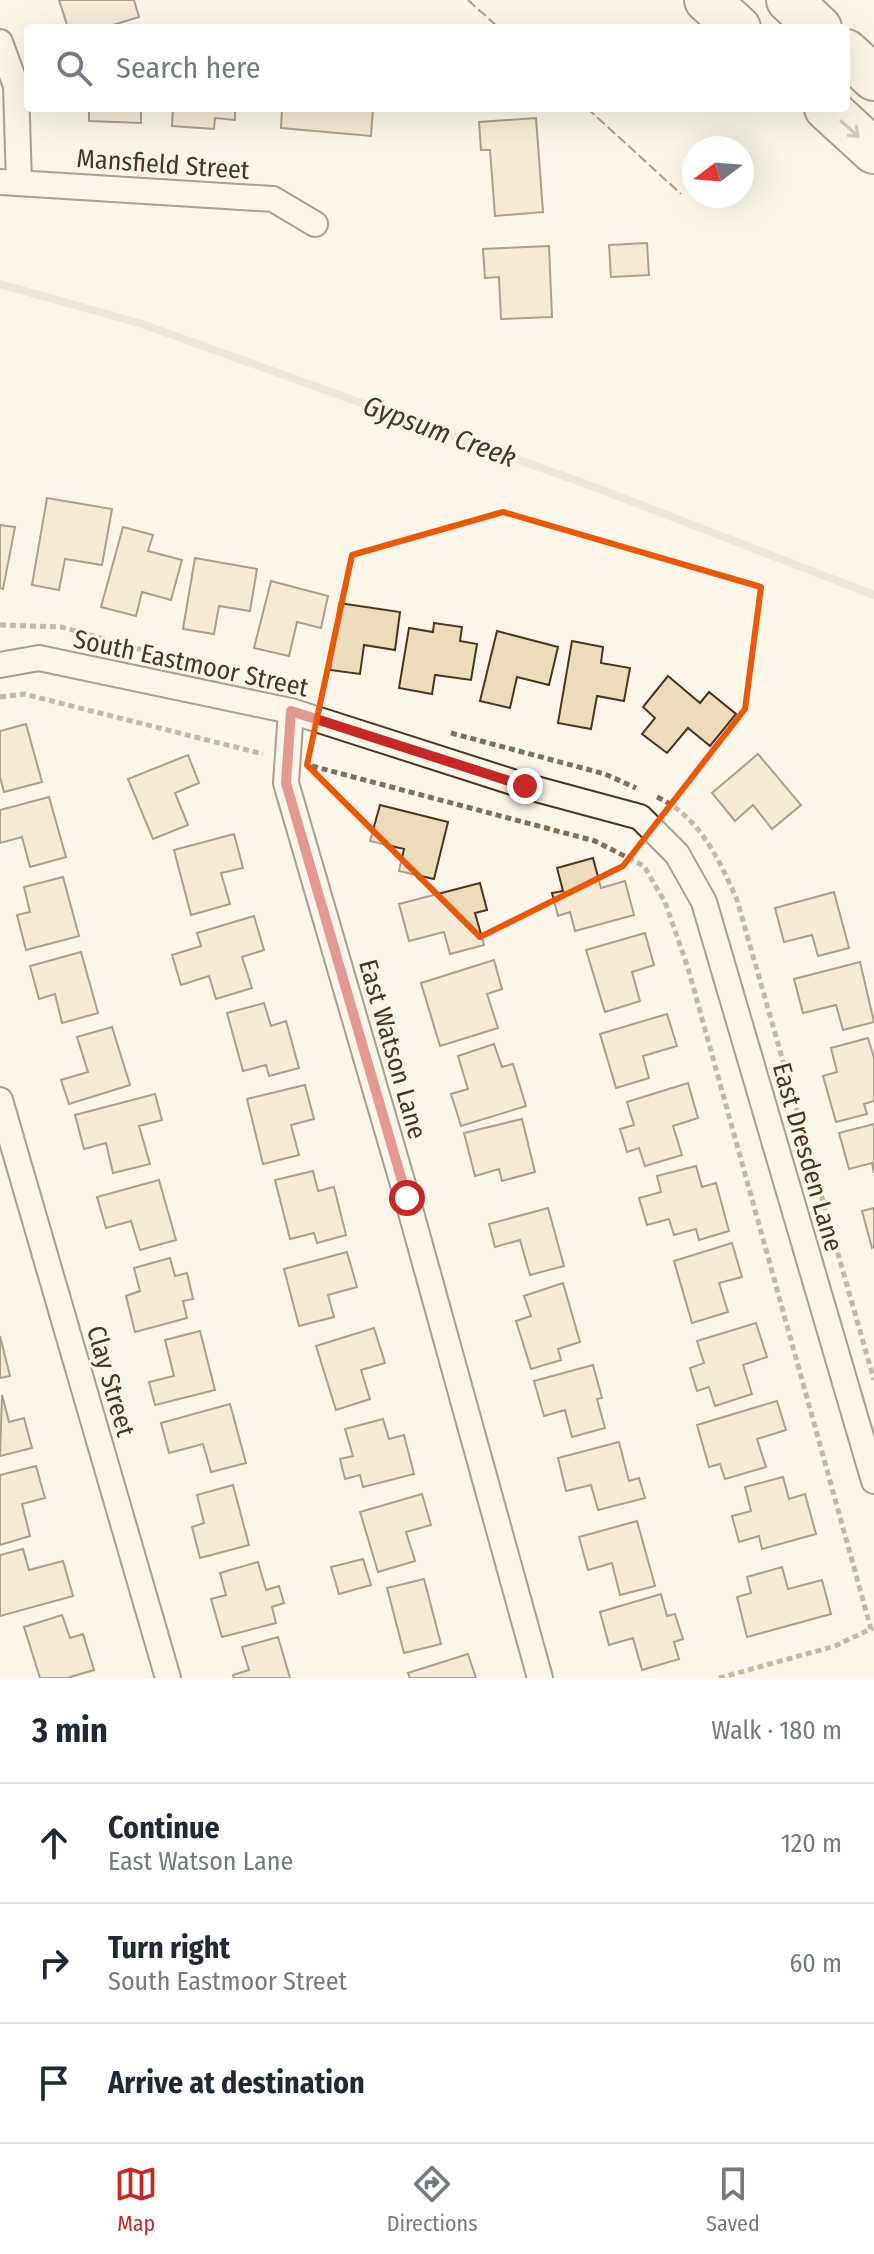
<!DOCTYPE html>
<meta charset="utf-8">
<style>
:root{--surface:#fff;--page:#f6f6f7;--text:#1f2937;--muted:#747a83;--line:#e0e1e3;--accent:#c62828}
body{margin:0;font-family:"Fira Sans Condensed",sans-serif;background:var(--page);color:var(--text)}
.compass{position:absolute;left:682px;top:136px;width:72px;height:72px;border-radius:50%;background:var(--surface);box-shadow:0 8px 32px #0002;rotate:254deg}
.stop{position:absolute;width:24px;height:24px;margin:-18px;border:6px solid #c62828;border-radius:50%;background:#fff}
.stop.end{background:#c62828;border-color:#fff;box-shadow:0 2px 8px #0008}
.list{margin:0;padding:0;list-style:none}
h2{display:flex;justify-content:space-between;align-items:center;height:104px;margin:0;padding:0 32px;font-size:34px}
h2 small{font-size:26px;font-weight:400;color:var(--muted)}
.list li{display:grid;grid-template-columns:52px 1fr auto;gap:24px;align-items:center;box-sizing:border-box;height:120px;padding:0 32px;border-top:2px solid var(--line)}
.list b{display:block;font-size:30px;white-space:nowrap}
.list p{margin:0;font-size:26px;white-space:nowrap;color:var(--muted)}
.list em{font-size:26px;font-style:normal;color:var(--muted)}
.icon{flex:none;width:44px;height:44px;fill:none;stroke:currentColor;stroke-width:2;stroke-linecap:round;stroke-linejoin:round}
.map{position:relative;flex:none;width:874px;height:1678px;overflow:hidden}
.search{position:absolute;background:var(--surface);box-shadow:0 8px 32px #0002;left:24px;right:24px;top:24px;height:88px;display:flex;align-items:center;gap:20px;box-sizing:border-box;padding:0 28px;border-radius:8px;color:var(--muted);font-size:30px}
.sheet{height:464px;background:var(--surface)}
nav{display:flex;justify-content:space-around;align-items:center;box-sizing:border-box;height:112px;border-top:2px solid var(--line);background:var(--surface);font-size:22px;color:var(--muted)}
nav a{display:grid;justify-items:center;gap:4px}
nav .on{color:var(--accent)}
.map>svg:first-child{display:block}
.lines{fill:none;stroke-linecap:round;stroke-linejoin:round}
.stream{stroke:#dcd4c6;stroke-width:8}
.building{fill:#ecdcbc;stroke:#4a3520;stroke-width:2}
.minor-casing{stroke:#4a3520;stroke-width:28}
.motorway-casing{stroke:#4a3520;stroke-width:48}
.path{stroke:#7f6f5c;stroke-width:5;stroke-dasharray:6 4;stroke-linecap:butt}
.minor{stroke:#fbf6e9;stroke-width:24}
.motorway{stroke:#fbf6e9;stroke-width:44}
.fence{stroke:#4a3520;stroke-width:2;stroke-dasharray:10 4;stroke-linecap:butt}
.oneway{stroke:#a29684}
.route{stroke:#c62828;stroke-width:10}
.marked{fill:none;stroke:#e8590c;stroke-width:6;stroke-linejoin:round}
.labels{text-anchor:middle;stroke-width:6;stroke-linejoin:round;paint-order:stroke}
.street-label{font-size:26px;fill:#4a3520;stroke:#fbf6e9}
.water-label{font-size:28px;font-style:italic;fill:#4a3520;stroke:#fbf6e9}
</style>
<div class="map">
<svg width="874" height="1678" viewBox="0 0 874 1678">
<rect width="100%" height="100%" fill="#fbf6e9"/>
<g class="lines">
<path class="stream" d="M 0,284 L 142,324 L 597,488 L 874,595"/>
</g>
<path class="building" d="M 59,0 L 134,0 L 139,17 L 103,28 L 68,28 Z
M 89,108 L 141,108 L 141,123 L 89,121 Z
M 173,108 L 235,108 L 235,120 L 215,118 L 214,129 L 172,126 Z
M 282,108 L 373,108 L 371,136 L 281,128 Z
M 536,118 L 543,212 L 495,216 L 490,150 L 481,150 L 479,122 Z
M 647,243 L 649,275 L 611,277 L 609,245 Z
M 549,246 L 552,317 L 501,319 L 499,277 L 485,278 L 483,249 Z
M 47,498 L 112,509 L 102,565 L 65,559 L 59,590 L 32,585 Z
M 0,525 L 15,527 L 3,589 L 0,588 Z
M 123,527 L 153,535 L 148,551 L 182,560 L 171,600 L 142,592 L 136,616 L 101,607 Z
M 195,558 L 257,569 L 250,611 L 219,606 L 214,634 L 183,629 Z
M 271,581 L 328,596 L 321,628 L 297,622 L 289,656 L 254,648 Z
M 339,603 L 400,612 L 395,650 L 364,645 L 360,674 L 330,670 Z
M 434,623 L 462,627 L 460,641 L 477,644 L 471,680 L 435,675 L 432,694 L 399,688 L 409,628 L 433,632 Z
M 497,631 L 558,647 L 549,685 L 517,677 L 510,708 L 480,701 Z
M 572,641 L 603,647 L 601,663 L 630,668 L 624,701 L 597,696 L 591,729 L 558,723 Z
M 668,676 L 700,703 L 709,692 L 736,714 L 710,746 L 688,728 L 667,753 L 642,734 L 655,718 L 643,707 Z
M 26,724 L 42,782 L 4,792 L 0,777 L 0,731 Z
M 758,754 L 801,805 L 772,829 L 753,805 L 735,821 L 712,793 Z
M 188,755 L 199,783 L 175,793 L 188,825 L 153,839 L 128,779 Z
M 49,797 L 66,857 L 30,867 L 22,837 L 0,843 L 0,810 Z
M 380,805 L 448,822 L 434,879 L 399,871 L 404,849 L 370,841 Z
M 234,834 L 243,868 L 221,873 L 230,904 L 191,915 L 174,850 Z
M 593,858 L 601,888 L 625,881 L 634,915 L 575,931 L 570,912 L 558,916 L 552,893 L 563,891 L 557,868 Z
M 63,877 L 79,936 L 26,950 L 17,915 L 30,912 L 24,887 Z
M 480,883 L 487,910 L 475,913 L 484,945 L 450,954 L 444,932 L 409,941 L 399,904 Z
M 834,892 L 849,948 L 818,956 L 812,935 L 784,942 L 775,908 Z
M 254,916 L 264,950 L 242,957 L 252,988 L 216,999 L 209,976 L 181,985 L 172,955 L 201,946 L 197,933 Z
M 645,933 L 654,965 L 632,972 L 640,1001 L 605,1012 L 586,950 Z
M 81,952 L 98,1013 L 62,1023 L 55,994 L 39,999 L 30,966 Z
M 494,960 L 502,989 L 487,994 L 498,1028 L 440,1046 L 421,983 Z
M 860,962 L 874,1022 L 843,1030 L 836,1005 L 803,1013 L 794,979 Z
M 264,1003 L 271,1026 L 286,1021 L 299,1068 L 269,1076 L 266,1065 L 243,1071 L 227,1013 Z
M 667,1014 L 677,1046 L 643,1056 L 649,1078 L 616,1088 L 600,1034 Z
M 112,1027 L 130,1085 L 69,1104 L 61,1080 L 88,1072 L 77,1037 Z
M 868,1038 L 874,1058 L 874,1101 L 864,1104 L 867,1114 L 836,1122 L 823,1076 L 837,1072 L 831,1048 Z
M 494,1044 L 502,1067 L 513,1064 L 526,1106 L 461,1126 L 451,1094 L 468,1089 L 458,1056 Z
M 688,1083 L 698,1118 L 673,1126 L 682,1155 L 645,1166 L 639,1148 L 627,1152 L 620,1129 L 634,1125 L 627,1102 Z
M 305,1085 L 314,1119 L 291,1125 L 299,1155 L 263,1164 L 247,1099 Z
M 155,1094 L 162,1120 L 139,1126 L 150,1164 L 113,1173 L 106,1143 L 84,1149 L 75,1115 Z
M 522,1119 L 535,1172 L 502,1181 L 499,1169 L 475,1176 L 464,1133 Z
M 874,1124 L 874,1173 L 872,1163 L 849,1169 L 839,1133 Z
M 696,1166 L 702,1187 L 716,1183 L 729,1231 L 699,1240 L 696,1229 L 674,1235 L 669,1219 L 647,1225 L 639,1198 L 661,1192 L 657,1176 Z
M 313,1171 L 318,1191 L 334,1187 L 346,1235 L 317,1243 L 314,1233 L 290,1239 L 275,1180 Z
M 159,1180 L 176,1240 L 140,1250 L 131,1221 L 106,1228 L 97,1197 Z
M 548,1208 L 564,1266 L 530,1275 L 520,1240 L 495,1247 L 489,1224 Z
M 874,1208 L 874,1247 L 872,1248 L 862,1211 Z
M 732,1243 L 742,1277 L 719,1283 L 728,1312 L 692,1323 L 674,1261 Z
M 347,1252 L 357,1287 L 328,1295 L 334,1317 L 299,1326 L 284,1269 Z
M 170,1258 L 175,1276 L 187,1273 L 193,1299 L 183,1301 L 187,1318 L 135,1332 L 126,1296 L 140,1291 L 134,1268 Z
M 563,1283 L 580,1342 L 558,1349 L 561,1360 L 531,1369 L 516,1321 L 531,1316 L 524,1296 Z
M 756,1323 L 767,1357 L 743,1365 L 752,1394 L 715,1406 L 709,1387 L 697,1391 L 690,1368 L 704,1363 L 697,1341 Z
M 374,1328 L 385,1363 L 361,1370 L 370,1399 L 336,1410 L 316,1346 Z
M 200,1331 L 215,1390 L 155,1405 L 149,1382 L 174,1376 L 165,1340 Z
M 0,1336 L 10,1376 L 0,1378 Z
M 593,1365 L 602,1398 L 597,1399 L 605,1428 L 572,1437 L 565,1410 L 544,1416 L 534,1381 Z
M 2,1395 L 9,1422 L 24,1418 L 32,1448 L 0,1456 Z
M 777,1401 L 786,1430 L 757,1439 L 766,1467 L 725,1479 L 720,1464 L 709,1467 L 697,1425 Z
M 230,1404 L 246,1463 L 211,1472 L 203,1444 L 169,1453 L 161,1423 Z
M 383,1419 L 389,1439 L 404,1435 L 414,1474 L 363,1487 L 360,1475 L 345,1479 L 340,1459 L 353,1456 L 345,1429 Z
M 619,1442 L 629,1481 L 639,1478 L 645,1498 L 598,1510 L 591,1485 L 566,1491 L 558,1458 Z
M 36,1466 L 45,1498 L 22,1504 L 30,1536 L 0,1545 L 0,1475 Z
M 783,1477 L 789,1499 L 805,1494 L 816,1534 L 762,1549 L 759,1536 L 739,1542 L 732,1516 L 751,1511 L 745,1487 Z
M 233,1485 L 249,1545 L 200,1558 L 192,1527 L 204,1523 L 197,1495 Z
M 422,1494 L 431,1525 L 406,1532 L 415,1561 L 378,1572 L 360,1512 Z
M 637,1521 L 655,1586 L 620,1595 L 612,1563 L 588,1570 L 579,1537 Z
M 23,1549 L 29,1570 L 63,1561 L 73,1596 L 0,1616 L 0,1555 Z
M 363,1559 L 371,1585 L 339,1594 L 331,1567 Z
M 258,1562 L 266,1590 L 279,1586 L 284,1603 L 272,1607 L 276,1623 L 222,1637 L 211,1599 L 226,1595 L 220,1573 Z
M 782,1567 L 788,1589 L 822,1580 L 831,1614 L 747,1637 L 737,1597 L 751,1593 L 747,1577 Z
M 424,1579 L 441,1644 L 404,1653 L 387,1588 Z
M 661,1594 L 667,1616 L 675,1614 L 683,1639 L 674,1642 L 679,1659 L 642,1670 L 633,1638 L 609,1645 L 600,1612 Z
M 62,1615 L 70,1638 L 83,1634 L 94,1670 L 67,1678 L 40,1678 L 24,1627 Z
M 278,1637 L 290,1678 L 234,1678 L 233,1675 L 249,1670 L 242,1647 Z
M 468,1654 L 476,1678 L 410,1678 L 408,1673 Z"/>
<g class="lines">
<g class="minor-casing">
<path id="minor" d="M 0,42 L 16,86 L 19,183
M 0,182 L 273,199 L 315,224
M 0,665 L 39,658 L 291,711 L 525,786 L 640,817 L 677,854 L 704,902 L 874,1481
M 291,711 L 286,783 L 407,1198 L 540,1678
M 0,1100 L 168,1678"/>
</g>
<g class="motorway-casing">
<path id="motorway" d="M 707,0 L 738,28
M 789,0 L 819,28
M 846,52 L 874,78
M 827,108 L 874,151"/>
</g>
<path class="path" d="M 0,625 L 62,627 L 163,656
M 0,697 L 24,694 L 263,754
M 451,733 L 605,774 L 636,788
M 312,766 L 595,841 L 644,866 L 665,902 L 688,968 L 871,1629
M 657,797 C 699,816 719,859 737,900 L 874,1380
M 719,1678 L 835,1646 L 873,1628"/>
<use href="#minor" class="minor"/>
<use href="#motorway" class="motorway"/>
<path class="fence" d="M 468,0 L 499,28
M 587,108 L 681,194"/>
</g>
<defs><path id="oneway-shaft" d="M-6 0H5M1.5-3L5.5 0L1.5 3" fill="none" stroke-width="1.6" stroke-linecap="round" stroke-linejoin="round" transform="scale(2)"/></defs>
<use class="oneway" href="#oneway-shaft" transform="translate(850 129) rotate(42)"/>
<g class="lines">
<path class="route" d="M 407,1198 L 286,783 L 291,711 L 525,786"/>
</g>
<path d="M0 0H874V1678H0ZM 503,512 L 761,587 L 745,709 L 623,866 L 480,937 L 307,765 L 352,555 Z" fill="#fbf6e9" fill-opacity=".55" fill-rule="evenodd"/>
<path class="marked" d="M 503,512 L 761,587 L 745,709 L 623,866 L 480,937 L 307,765 L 352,555 Z"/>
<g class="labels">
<g class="street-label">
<text transform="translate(163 164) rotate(4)" y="9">Mansfield Street</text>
<text transform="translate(191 663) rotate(12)" y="9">South Eastmoor Street</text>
<text transform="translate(393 1049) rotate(74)" y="9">East Watson Lane</text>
<text transform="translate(808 1157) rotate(74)" y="9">East Dresden Lane</text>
<text transform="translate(111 1381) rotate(74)" y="9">Clay Street</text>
</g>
<g class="water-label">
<text transform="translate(440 431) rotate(20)" y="10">Gypsum Creek</text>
</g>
</g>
</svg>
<svg class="compass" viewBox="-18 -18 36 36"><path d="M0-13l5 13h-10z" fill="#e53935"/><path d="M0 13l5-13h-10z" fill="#747a83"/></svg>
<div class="stop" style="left:407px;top:1198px"></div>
<div class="stop end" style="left:525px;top:786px"></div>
<div class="search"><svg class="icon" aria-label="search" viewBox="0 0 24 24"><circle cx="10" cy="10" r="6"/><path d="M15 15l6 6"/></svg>Search here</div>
</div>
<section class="sheet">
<h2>3 min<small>Walk · 180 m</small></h2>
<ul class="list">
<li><svg class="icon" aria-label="ahead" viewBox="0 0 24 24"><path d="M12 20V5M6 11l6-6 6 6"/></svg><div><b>Continue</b><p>East Watson Lane</p></div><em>120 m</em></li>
<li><svg class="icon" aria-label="right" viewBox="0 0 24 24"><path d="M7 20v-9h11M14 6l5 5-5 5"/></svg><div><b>Turn right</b><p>South Eastmoor Street</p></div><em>60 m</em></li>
<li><svg class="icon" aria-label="arrive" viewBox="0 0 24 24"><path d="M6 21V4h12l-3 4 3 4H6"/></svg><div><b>Arrive at destination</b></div></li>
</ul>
</section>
<nav>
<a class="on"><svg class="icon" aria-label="map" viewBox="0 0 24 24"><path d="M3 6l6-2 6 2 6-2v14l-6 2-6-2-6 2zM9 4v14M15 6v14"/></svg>Map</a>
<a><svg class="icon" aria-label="directions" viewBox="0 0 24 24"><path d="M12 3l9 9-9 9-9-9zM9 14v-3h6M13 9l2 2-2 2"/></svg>Directions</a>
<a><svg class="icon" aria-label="saved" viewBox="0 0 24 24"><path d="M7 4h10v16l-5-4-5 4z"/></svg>Saved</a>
</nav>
